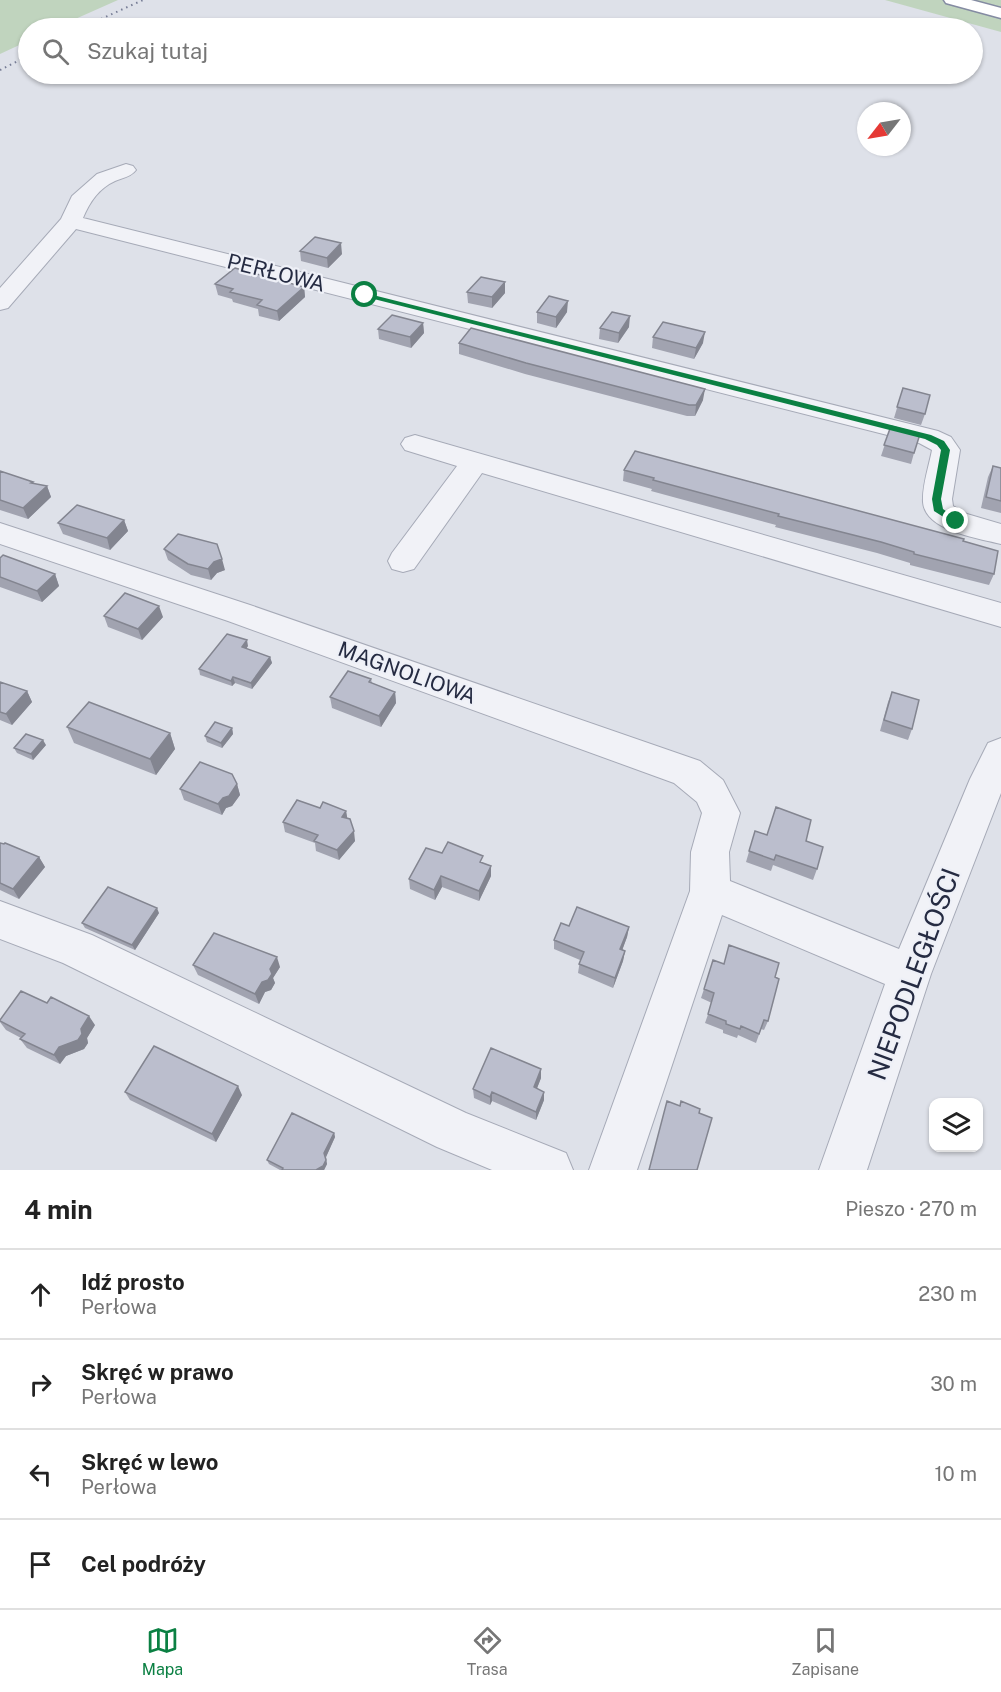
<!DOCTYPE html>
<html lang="pl">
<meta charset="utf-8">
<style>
:root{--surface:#fff;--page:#f6f6f6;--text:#222;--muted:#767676;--line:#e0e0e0;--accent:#0b8043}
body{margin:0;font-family:"Public Sans",sans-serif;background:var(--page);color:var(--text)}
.controls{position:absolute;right:18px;bottom:18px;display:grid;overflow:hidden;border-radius:12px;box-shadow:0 2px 4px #0004}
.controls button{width:54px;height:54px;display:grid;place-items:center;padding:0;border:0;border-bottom:2px solid var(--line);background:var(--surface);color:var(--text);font:30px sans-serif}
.compass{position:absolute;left:857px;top:102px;width:54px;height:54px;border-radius:50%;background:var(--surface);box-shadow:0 2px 4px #0004;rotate:239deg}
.stop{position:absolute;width:18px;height:18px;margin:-14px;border:4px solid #0b8043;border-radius:50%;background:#fff}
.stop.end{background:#0b8043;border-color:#fff;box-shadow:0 2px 6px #0008}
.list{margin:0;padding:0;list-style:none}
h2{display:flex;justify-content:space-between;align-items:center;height:78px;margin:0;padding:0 24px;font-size:26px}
h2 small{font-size:20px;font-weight:400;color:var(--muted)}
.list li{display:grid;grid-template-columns:39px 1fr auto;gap:18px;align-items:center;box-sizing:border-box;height:90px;padding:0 24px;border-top:2px solid var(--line)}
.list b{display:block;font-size:22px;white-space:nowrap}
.list p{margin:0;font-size:20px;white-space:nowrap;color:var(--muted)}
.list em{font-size:20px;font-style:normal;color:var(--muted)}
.icon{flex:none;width:33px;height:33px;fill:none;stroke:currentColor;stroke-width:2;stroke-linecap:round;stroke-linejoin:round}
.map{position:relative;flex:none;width:1001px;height:1170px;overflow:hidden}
.search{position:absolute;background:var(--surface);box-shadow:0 2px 4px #0004;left:18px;right:18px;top:18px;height:66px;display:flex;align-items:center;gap:15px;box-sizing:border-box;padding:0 21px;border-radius:33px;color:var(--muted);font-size:22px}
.sheet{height:438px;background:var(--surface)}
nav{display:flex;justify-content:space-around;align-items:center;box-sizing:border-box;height:84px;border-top:2px solid var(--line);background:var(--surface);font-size:16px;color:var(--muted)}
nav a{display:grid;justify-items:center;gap:3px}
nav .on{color:var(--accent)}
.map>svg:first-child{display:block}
.green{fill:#c0d4be}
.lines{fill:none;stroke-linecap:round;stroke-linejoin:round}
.minor-casing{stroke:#a6aab7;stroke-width:2}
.highway-casing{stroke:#848ba2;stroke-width:3}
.minor{fill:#f1f2f7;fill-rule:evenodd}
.highway{fill:#fff;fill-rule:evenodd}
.rail{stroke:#767c95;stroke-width:2;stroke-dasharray:1.5 4;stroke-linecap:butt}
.wall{fill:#a1a3b0}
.shaded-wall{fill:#838590}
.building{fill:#bbbecd;stroke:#838590;stroke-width:1.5}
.route{fill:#0b8043}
.labels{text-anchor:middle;stroke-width:4.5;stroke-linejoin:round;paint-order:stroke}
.street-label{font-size:21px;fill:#252b42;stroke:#eef0f7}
.near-street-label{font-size:26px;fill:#252b42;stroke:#eef0f7}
</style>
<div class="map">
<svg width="1001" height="1170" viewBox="0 0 1001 1170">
<rect width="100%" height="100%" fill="#dee1e9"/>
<path class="green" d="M 0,0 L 118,0 L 55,28 L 28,28 L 28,41 L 0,54 Z
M 885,0 L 1001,0 L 1001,32 Z"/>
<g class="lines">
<g class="minor-casing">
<path id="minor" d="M 126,164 L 133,166 L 136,170 C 131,177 122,178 115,181 C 99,188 89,203 83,218 L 938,431 L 951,437 L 960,450 L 952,499 L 953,506 L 967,514 L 1001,524 L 1001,544 C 978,538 925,531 923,502 C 922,486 929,466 932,450 L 919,443 L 76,229 L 8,308 L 0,310 L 0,288 L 61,219 L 72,196 L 97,174 Z
M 415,435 L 1001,603 L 1001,627 L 482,473 L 414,569 L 403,572 L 392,569 L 388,561 L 392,553 L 457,466 L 405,450 L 401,444 L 405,438 Z
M 0,523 L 250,605 L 700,761 L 723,780 L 740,813 L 729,852 L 730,881 L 899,949 L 970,779 L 988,743 L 1001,738 L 1001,793 L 931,974 L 867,1170 L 819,1170 L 885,984 L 722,915 L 637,1170 L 589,1170 L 690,891 L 691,852 L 702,813 L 697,802 L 674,783 L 228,621 L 0,544 Z
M 0,901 L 92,935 L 466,1113 L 566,1153 L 573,1170 L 492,1170 L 437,1147 L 63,963 L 0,939 Z"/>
</g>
<g class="highway-casing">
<path id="highway" d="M 944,0 L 971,0 L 1001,8 L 1001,18 L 946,3 Z"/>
</g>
<use href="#minor" class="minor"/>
<use href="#highway" class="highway"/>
<path class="rail" d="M 81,28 L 143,0
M 0,70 L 28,56"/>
</g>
<path class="wall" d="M 300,251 L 342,254 L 328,268 L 301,261 Z
M 215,284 L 304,287 L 305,297 L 279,321 L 259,316 L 258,309 L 233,302 L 232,299 L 218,295 Z
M 467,292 L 505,293 L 492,308 L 468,303 Z
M 537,312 L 567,312 L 556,328 L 537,323 Z
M 423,323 L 424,333 L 411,348 L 379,339 L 378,329 Z
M 629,327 L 618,343 L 599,339 L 600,328 Z
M 653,337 L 703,343 L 694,359 L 652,348 Z
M 459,343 L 703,400 L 695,416 L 687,416 L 525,374 L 459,354 Z
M 903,388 L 925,414 L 921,425 L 894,418 Z
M 891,426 L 914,453 L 911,464 L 881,456 Z
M 993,466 L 1001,468 L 1001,513 L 981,508 L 988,477 Z
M 624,470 L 963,541 L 994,574 L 989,585 L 910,565 L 910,563 L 877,553 L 775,527 L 776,525 L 651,491 L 652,489 L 623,481 Z
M 0,471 L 33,482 L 33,484 L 47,486 L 51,497 L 28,519 L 0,510 Z
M 124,520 L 128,531 L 110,550 L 63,534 L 58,523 Z
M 164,549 L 225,570 L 217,573 L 211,580 L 191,575 L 168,560 Z
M 0,558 L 55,574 L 59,586 L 42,602 L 0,587 Z
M 104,616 L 163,617 L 142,640 L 108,627 Z
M 248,646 L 246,649 L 270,657 L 272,663 L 252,689 L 235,683 L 232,686 L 200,675 L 199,669 Z
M 371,679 L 372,683 L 395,692 L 396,703 L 381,727 L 332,708 L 330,697 Z
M 0,682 L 27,691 L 32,702 L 12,725 L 0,720 Z
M 892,692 L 912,729 L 908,740 L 880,731 L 888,702 Z
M 67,727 L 170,733 L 175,749 L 156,775 L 74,743 Z
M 232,728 L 233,734 L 222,748 L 207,742 L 205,736 Z
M 46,745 L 33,760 L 17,753 L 14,748 Z
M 237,784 L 240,795 L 232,806 L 226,808 L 222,815 L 184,800 L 180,789 Z
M 320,808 L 346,811 L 347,819 L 355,841 L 339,860 L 316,851 L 315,843 L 285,832 L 283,822 Z
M 755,831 L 767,835 L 806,841 L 817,869 L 813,880 L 773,865 L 771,871 L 746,862 Z
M 0,843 L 39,857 L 45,867 L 19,899 L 0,890 Z
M 442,853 L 483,863 L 491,866 L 491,876 L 479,901 L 442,887 L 435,900 L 410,889 L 409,879 Z
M 159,913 L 135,950 L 85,928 L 82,923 Z
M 569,926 L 629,927 L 627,937 L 622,950 L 625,951 L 623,961 L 613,988 L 578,973 L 580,960 L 554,949 L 554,940 Z
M 724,964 L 775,977 L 768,1021 L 764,1030 L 761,1029 L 756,1043 L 738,1035 L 737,1038 L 723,1033 L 723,1030 L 705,1023 L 712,1003 L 701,998 L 704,989 Z
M 193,965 L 280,967 L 273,978 L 275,983 L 271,990 L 265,992 L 259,1004 L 198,975 Z
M 0,1020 L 95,1025 L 87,1038 L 88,1043 L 84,1049 L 66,1056 L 60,1064 L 27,1048 L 20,1039 L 21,1038 L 6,1030 L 0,1022 Z
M 541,1069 L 541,1078 L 537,1088 L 544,1100 L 536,1120 L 492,1101 L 490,1105 L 474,1098 L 473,1089 Z
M 125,1092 L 242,1095 L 216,1142 L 130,1100 Z
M 334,1133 L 335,1137 L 326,1157 L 327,1164 L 324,1170 L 280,1170 L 269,1164 L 267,1160 Z"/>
<path class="shaded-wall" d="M 341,243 L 342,254 L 328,268 L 327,258 Z
M 505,282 L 505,293 L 492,308 L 492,297 Z
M 304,287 L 305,297 L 279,321 L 277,311 Z
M 568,301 L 567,312 L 556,328 L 556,317 Z
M 630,316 L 629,327 L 618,343 L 619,333 Z
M 423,323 L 424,333 L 411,348 L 410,337 Z
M 705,332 L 703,343 L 694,359 L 696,348 Z
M 705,389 L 703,400 L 695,416 L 696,405 Z
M 47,486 L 51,497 L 28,519 L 23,508 Z
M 124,520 L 128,531 L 110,550 L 107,538 Z
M 222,559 L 225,570 L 217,573 L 211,580 L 208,569 L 214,562 Z
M 55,574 L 59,586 L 42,602 L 37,591 Z
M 159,606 L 163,617 L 142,640 L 138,629 Z
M 247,640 L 248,646 L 243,653 L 242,647 Z
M 270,657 L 272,663 L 252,689 L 251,683 Z
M 233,677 L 235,683 L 232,686 L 231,681 Z
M 27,691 L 32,702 L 12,725 L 6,714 Z
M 395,692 L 396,703 L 381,727 L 379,716 Z
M 232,728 L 233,734 L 222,748 L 221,743 Z
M 170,733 L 175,749 L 156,775 L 150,759 Z
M 43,740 L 46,745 L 33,760 L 31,754 Z
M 237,784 L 240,795 L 232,806 L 226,808 L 222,815 L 218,804 L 223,798 Z
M 346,811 L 348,822 L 342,817 Z
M 354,831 L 355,841 L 339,860 L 337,850 Z
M 39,857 L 45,867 L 19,899 L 13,889 Z
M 491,866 L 491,876 L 479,901 L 479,891 Z
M 441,876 L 442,887 L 435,900 L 434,890 Z
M 157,908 L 159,913 L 135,950 L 132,945 Z
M 629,927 L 627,937 L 619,959 L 620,949 Z
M 625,951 L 623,961 L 613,988 L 615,978 Z
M 277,957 L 280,967 L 273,978 L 275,983 L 271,990 L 265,992 L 259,1004 L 255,994 Z
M 89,1016 L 95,1025 L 87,1038 L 88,1043 L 84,1049 L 66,1056 L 60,1064 L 54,1055 L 59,1047 L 81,1029 Z
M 541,1069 L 541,1078 L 534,1096 L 534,1087 Z
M 238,1086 L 242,1095 L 216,1142 L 212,1134 Z
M 492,1092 L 492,1101 L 490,1105 L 490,1097 Z
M 544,1092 L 544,1100 L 536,1120 L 536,1112 Z
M 334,1133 L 335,1137 L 326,1157 L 324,1153 Z
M 326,1160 L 327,1164 L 324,1170 L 316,1170 Z"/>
<path class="building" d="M 315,237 L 341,243 L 327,258 L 300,251 Z
M 235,268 L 304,287 L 277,311 L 257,305 L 262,300 L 230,292 L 233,289 L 215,284 Z
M 481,277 L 505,282 L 492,297 L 467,292 Z
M 549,296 L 568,301 L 556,317 L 537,312 Z
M 612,312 L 630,316 L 619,333 L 600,328 Z
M 392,315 L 423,323 L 410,337 L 378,329 Z
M 663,322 L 705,332 L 696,348 L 653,337 Z
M 471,328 L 705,389 L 696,405 L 689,405 L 526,363 L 459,343 Z
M 903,388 L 930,395 L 925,414 L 897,407 Z
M 891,426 L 920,434 L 914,453 L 884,445 Z
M 635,451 L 964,539 L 963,541 L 998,551 L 994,574 L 914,554 L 914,552 L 881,542 L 778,516 L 779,514 L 653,480 L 654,478 L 624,470 Z
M 993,466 L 1001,468 L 1001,501 L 986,497 Z
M 0,471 L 33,482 L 31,483 L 47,486 L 23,508 L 0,500 Z
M 77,505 L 124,520 L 107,538 L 58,523 Z
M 178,534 L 217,544 L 222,559 L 214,562 L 208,569 L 188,564 L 164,549 Z
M 3,555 L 55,574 L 37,591 L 0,577 L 0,558 Z
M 125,593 L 159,606 L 138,629 L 104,616 Z
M 227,634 L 247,640 L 242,647 L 270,657 L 251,683 L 233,677 L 231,681 L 199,669 Z
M 348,671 L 371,679 L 369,682 L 395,692 L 379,716 L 330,697 Z
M 0,682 L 27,691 L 6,714 L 0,712 Z
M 892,692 L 919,700 L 912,729 L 884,720 Z
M 89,702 L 170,733 L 150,759 L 67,727 Z
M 215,722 L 232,728 L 221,743 L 205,736 Z
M 26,734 L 43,740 L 31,754 L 14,748 Z
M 200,762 L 232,774 L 237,784 L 229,796 L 223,798 L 218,804 L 180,789 Z
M 297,800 L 320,808 L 323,802 L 346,811 L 342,817 L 350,819 L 354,831 L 337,850 L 314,841 L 318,835 L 283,822 Z
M 776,807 L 811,820 L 806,841 L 823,847 L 817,869 L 776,855 L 774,860 L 749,851 L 755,831 L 767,835 Z
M 448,842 L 483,856 L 480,862 L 491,866 L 479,891 L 441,876 L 434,890 L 409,879 L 426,848 L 442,853 Z
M 0,843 L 4,844 L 5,843 L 39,857 L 13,889 L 0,883 Z
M 108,887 L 157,908 L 132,945 L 82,923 Z
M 577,907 L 629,927 L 620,949 L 625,951 L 615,978 L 579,964 L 584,952 L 554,940 L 561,923 L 569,926 Z
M 214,933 L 277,957 L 270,969 L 272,974 L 268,980 L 262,982 L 255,994 L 193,965 Z
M 729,945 L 779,963 L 775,977 L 779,979 L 774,998 L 768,1021 L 764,1020 L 759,1034 L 741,1026 L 740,1029 L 726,1024 L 726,1021 L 708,1014 L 714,993 L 704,989 L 713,960 L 724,964 Z
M 21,991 L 47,1003 L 51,997 L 89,1016 L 81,1029 L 82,1034 L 78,1040 L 59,1047 L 54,1055 L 20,1039 L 25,1034 L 0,1021 L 0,1020 Z
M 154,1046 L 238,1086 L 212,1134 L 125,1092 Z
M 491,1048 L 541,1069 L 534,1087 L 544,1092 L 536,1112 L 492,1092 L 490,1097 L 473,1089 Z
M 667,1101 L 680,1106 L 681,1101 L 700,1109 L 699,1113 L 712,1118 L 697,1170 L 649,1170 Z
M 292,1113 L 334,1133 L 324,1153 L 326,1160 L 323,1166 L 316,1170 L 282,1170 L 283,1168 L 267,1160 Z"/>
<path class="route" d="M 365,293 L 931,435 L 944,441 L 950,450 L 941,499 L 943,509 L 960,521 L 953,523 L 934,511 L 932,499 L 941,450 L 937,445 L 925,439 L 362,296 Z"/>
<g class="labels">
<g class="street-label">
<text transform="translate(276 273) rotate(14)" y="7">PERŁOWA</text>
<text transform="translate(407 673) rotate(20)" y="7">MAGNOLIOWA</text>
</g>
<g class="near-street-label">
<text transform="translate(914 974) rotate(-70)" y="9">NIEPODLEGŁOŚCI</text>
</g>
</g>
</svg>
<div class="controls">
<button><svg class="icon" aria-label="layers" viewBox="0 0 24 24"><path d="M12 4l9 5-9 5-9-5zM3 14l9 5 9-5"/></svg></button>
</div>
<svg class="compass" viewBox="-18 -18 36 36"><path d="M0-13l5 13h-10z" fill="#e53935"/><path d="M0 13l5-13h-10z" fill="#767676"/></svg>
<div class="stop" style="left:365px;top:295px"></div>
<div class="stop end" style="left:956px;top:521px"></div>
<div class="search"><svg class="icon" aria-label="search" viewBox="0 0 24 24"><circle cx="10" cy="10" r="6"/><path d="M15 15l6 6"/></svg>Szukaj tutaj</div>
</div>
<section class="sheet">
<h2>4 min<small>Pieszo · 270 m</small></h2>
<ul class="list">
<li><svg class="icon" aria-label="ahead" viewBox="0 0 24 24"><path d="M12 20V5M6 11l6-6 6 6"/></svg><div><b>Idź prosto</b><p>Perłowa</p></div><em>230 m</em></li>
<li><svg class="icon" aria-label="right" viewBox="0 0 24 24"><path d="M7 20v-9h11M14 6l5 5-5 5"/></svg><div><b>Skręć w prawo</b><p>Perłowa</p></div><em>30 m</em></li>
<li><svg class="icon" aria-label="left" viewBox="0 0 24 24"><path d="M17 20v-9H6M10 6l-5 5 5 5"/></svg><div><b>Skręć w lewo</b><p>Perłowa</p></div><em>10 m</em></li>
<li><svg class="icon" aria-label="arrive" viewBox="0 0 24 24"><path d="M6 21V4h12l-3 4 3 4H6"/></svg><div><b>Cel podróży</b></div></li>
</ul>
</section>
<nav>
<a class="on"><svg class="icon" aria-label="map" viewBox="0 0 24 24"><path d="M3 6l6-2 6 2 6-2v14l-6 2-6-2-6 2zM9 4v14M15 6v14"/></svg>Mapa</a>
<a><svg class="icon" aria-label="directions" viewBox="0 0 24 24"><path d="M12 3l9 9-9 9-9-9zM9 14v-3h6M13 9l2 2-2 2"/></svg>Trasa</a>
<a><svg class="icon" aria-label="saved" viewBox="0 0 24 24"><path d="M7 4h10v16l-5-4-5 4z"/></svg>Zapisane</a>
</nav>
